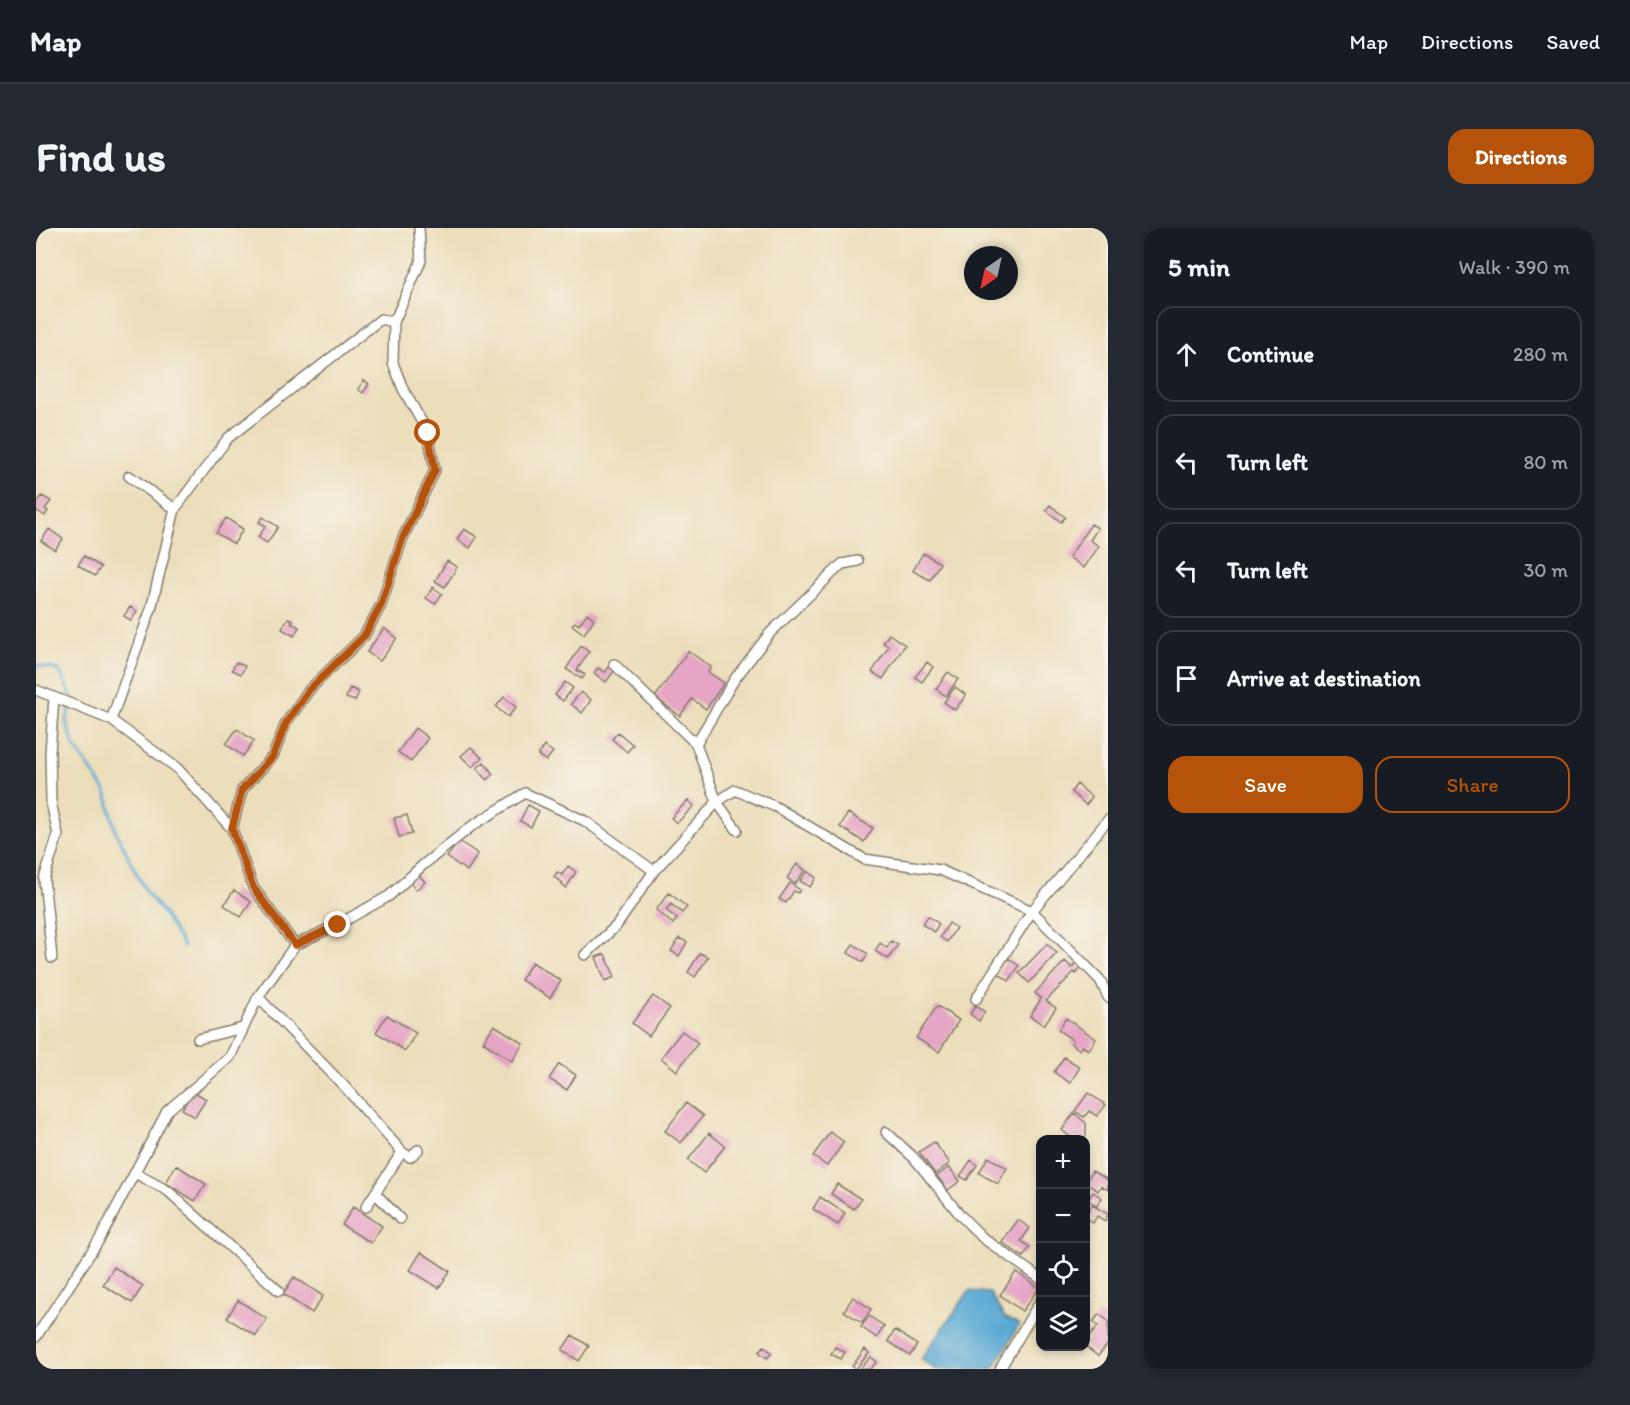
<!DOCTYPE html>
<meta charset="utf-8">
<style>
:root{--surface:#171b24;--page:#242831;--text:#f1f3f6;--muted:#9ea1a6;--line:#363941;--accent:#b45309}
body{margin:0;font-family:Itim,sans-serif;background:var(--page);color:var(--text)}
.controls{position:absolute;right:18px;bottom:18px;display:grid;overflow:hidden;border-radius:12px;box-shadow:0 3px 9px #0003}
.controls button{width:54px;height:54px;display:grid;place-items:center;padding:0;border:0;border-bottom:2px solid var(--line);background:var(--surface);color:var(--text);font:30px sans-serif}
.compass{position:absolute;left:928px;top:18px;width:54px;height:54px;border-radius:50%;background:var(--surface);box-shadow:0 3px 9px #0003;rotate:214deg}
.stop{position:absolute;width:18px;height:18px;margin:-14px;border:4px solid #b45309;border-radius:50%;background:#fff}
.stop.end{background:#b45309;border-color:#fff;box-shadow:0 2px 6px #0008}
.list{margin:0;padding:0;list-style:none}
h2{display:flex;justify-content:space-between;align-items:center;height:78px;margin:0;padding:0 24px;font-size:26px}
h2 small{font-size:20px;font-weight:400;color:var(--muted)}
.list li{display:grid;grid-template-columns:39px 1fr auto;gap:18px;align-items:center;box-sizing:border-box;height:96px;margin:0 12px 12px;padding:0 12px;border:2px solid var(--line);border-radius:18px}
.list b{display:block;font-size:22px;white-space:nowrap}
.list em{font-size:20px;font-style:normal;color:var(--muted)}
.actions{display:flex;gap:12px;padding:18px 24px}
.actions a{flex:1;padding:14px 0;border:2px solid var(--accent);border-radius:18px;text-align:center;font-size:21px;color:var(--accent)}
.actions .main{background:var(--accent);color:#fff}
.icon{flex:none;width:33px;height:33px;fill:none;stroke:currentColor;stroke-width:2;stroke-linecap:round;stroke-linejoin:round}
.map{position:relative;flex:none;width:1072px;height:1141px;overflow:hidden;border-radius:18px}
header{display:flex;align-items:center;gap:36px;box-sizing:border-box;height:84px;padding:0 30px;background:var(--surface);border-bottom:2px solid var(--line)}
header strong{font-size:28px}
nav{display:flex;gap:33px;margin-inline-start:auto;font-size:21px}
.intro{display:flex;align-items:center;justify-content:space-between;box-sizing:border-box;height:144px;padding:0 36px}
h1{margin:0;font-size:42px}
.button{padding:15px 27px;border-radius:18px;background:var(--accent);color:#fff;font-size:21px;font-weight:700}
main{display:flex;gap:36px;padding:0 36px}
aside{flex:1;background:var(--surface);border-radius:18px;box-shadow:0 3px 9px #0003}
.map>svg:first-child{display:block}
.water{fill:#5aa9d4;stroke:#3b6278;stroke-width:1.5}
.lines{fill:none;stroke-linecap:round;stroke-linejoin:round}
.stream{stroke:#5aa9d4;stroke-width:3}
.building{fill:#e6a5c5}
.minor-casing{stroke:#847d6c;stroke-width:12}
.minor{stroke:#fff;stroke-width:9}
.route{stroke:#b45309;stroke-width:8}
</style>
<header>
<strong>Map</strong>
<nav><a>Map</a><a>Directions</a><a>Saved</a></nav>
</header>
<div class="intro"><h1>Find us</h1><a class="button">Directions</a></div>
<main>
<div class="map">
<svg width="1072" height="1141" viewBox="0 0 1072 1141">
<rect width="100%" height="100%" fill="#f7f3e8"/>
<filter id="ink" filterUnits="userSpaceOnUse"><feTurbulence type="fractalNoise" baseFrequency=".0167" numOctaves="2"/><feDisplacementMap in="SourceGraphic" scale="12" xChannelSelector="R" yChannelSelector="G"/><feConvolveMatrix kernelMatrix="1 2 1 2 8 2 1 2 1" color-interpolation-filters="sRGB"/></filter>
<filter id="wash" filterUnits="userSpaceOnUse"><feTurbulence type="fractalNoise" baseFrequency=".008" numOctaves="4" result="noise"/><feDisplacementMap in="SourceGraphic" scale="24" xChannelSelector="R" yChannelSelector="G"/><feGaussianBlur stdDeviation="1.35" result="paint"/><feColorMatrix in="noise" values="0 0 0 0 0 0 0 0 0 0 0 0 0 0 0 0 0 1.4 0 .05"/><feComposite in="paint" operator="in"/></filter>
<g filter="url(#wash)">
<rect width="100%" height="100%" fill="#ecdebb"/>
<path class="water" d="M 933,1063 L 954,1065 L 968,1089 L 983,1097 L 957,1141 L 898,1141 L 885,1131 Z"/>
<g class="lines">
<path class="stream" d="M 0,437 L 23,442 L 34,466 L 34,480 L 30,494 L 39,519 L 70,564 L 80,604 L 110,664 L 127,685 L 148,719"/>
</g>
<g id="blocks">
<path class="building" d="M 328,152 L 333,156 L 327,165 L 322,161 Z
M 6,268 L 15,273 L 9,281 L 12,283 L 9,288 L 0,282 L 0,277 Z
M 1014,277 L 1029,289 L 1025,294 L 1010,282 Z
M 227,289 L 242,299 L 231,315 L 222,309 L 230,298 L 223,294 Z
M 190,290 L 207,301 L 198,316 L 180,305 Z
M 1055,296 L 1062,300 L 1054,312 L 1063,318 L 1048,340 L 1033,329 Z
M 13,301 L 27,311 L 19,322 L 5,313 Z
M 428,301 L 441,309 L 434,320 L 421,311 Z
M 887,325 L 904,335 L 894,352 L 877,343 Z
M 48,328 L 65,339 L 59,348 L 42,337 Z
M 411,333 L 421,339 L 409,359 L 399,353 Z
M 397,359 L 406,366 L 399,376 L 390,370 Z
M 94,379 L 101,383 L 95,393 L 88,388 Z
M 551,385 L 558,391 L 548,406 L 536,397 L 539,394 L 543,397 Z
M 252,390 L 257,392 L 255,395 L 263,399 L 258,408 L 246,401 Z
M 348,400 L 361,410 L 344,433 L 331,424 Z
M 853,406 L 869,417 L 847,451 L 836,444 L 853,418 L 847,415 Z
M 545,418 L 553,424 L 541,442 L 549,447 L 546,451 L 530,441 Z
M 652,423 L 675,439 L 672,444 L 688,455 L 670,481 L 656,471 L 644,488 L 619,469 Z
M 200,434 L 209,438 L 205,446 L 196,442 Z
M 891,434 L 897,439 L 886,454 L 879,449 Z
M 574,438 L 579,442 L 570,454 L 558,445 L 562,440 L 569,444 Z
M 912,444 L 922,451 L 910,468 L 900,461 Z
M 529,454 L 537,460 L 527,473 L 519,467 Z
M 919,459 L 930,467 L 919,482 L 908,474 Z
M 314,460 L 323,464 L 319,473 L 310,470 Z
M 545,464 L 555,472 L 546,485 L 535,476 Z
M 468,469 L 480,479 L 472,489 L 460,479 Z
M 379,500 L 392,510 L 375,534 L 362,524 Z
M 201,501 L 218,513 L 207,528 L 190,516 Z
M 582,504 L 597,517 L 591,524 L 576,511 Z
M 508,518 L 517,524 L 510,533 L 502,527 Z
M 435,519 L 446,530 L 436,539 L 425,528 Z
M 448,534 L 457,546 L 451,552 L 441,540 Z
M 1041,556 L 1056,569 L 1050,577 L 1035,564 Z
M 652,572 L 658,578 L 641,595 L 635,590 Z
M 492,577 L 503,583 L 495,599 L 484,593 Z
M 812,585 L 837,600 L 828,614 L 804,599 Z
M 371,587 L 376,606 L 363,609 L 358,590 Z
M 423,613 L 442,626 L 431,643 L 411,629 Z
M 761,636 L 769,642 L 759,656 L 751,650 Z
M 532,638 L 540,644 L 530,660 L 526,657 L 527,655 L 518,649 L 521,644 L 526,647 Z
M 771,643 L 780,650 L 774,659 L 764,653 Z
M 382,646 L 389,654 L 380,662 L 374,654 Z
M 754,655 L 764,662 L 762,665 L 758,663 L 750,675 L 743,671 Z
M 198,662 L 215,674 L 205,689 L 188,677 Z
M 633,665 L 651,679 L 646,685 L 635,676 L 630,682 L 641,691 L 637,696 L 620,682 Z
M 892,688 L 903,696 L 898,704 L 886,696 Z
M 913,695 L 920,700 L 911,714 L 904,709 Z
M 643,710 L 651,714 L 643,728 L 635,723 Z
M 855,713 L 862,717 L 852,731 L 839,723 L 844,715 L 851,720 Z
M 817,716 L 832,726 L 827,734 L 812,725 Z
M 1011,716 L 1021,725 L 993,755 L 983,745 Z
M 664,725 L 672,729 L 659,749 L 652,744 Z
M 569,726 L 579,749 L 569,753 L 560,729 Z
M 972,730 L 983,738 L 973,753 L 962,745 Z
M 1029,733 L 1036,740 L 1040,733 L 1046,737 L 1040,746 L 1038,744 L 1010,773 L 1020,780 L 1008,797 L 994,788 L 1005,771 L 999,765 Z
M 496,734 L 525,753 L 514,770 L 485,752 Z
M 617,768 L 634,780 L 613,808 L 596,795 Z
M 901,778 L 923,792 L 903,824 L 880,810 Z
M 939,778 L 949,784 L 943,793 L 934,786 Z
M 351,787 L 380,805 L 369,823 L 340,804 Z
M 1030,790 L 1060,811 L 1053,822 L 1046,818 L 1044,822 L 1035,815 L 1037,812 L 1022,802 Z
M 458,797 L 487,815 L 476,833 L 447,814 Z
M 646,803 L 662,815 L 641,843 L 625,830 Z
M 1028,829 L 1044,839 L 1034,855 L 1018,844 Z
M 523,836 L 540,847 L 531,862 L 513,851 Z
M 157,863 L 170,871 L 159,889 L 146,881 Z
M 1052,865 L 1070,877 L 1061,888 L 1053,883 L 1048,889 L 1039,883 Z
M 650,875 L 667,888 L 645,915 L 629,903 Z
M 1038,885 L 1050,895 L 1050,908 L 1047,912 L 1038,912 L 1026,902 Z
M 794,904 L 808,914 L 791,938 L 777,928 Z
M 673,905 L 689,918 L 668,945 L 652,932 Z
M 898,914 L 914,935 L 899,946 L 883,924 Z
M 952,929 L 971,940 L 962,956 L 943,945 Z
M 935,932 L 941,937 L 931,952 L 924,948 Z
M 140,937 L 170,956 L 159,973 L 130,955 Z
M 913,939 L 924,953 L 912,962 L 901,948 Z
M 1056,943 L 1072,952 L 1072,962 L 1065,958 L 1062,963 L 1050,955 Z
M 801,956 L 825,971 L 818,981 L 795,966 Z
M 1057,964 L 1066,970 L 1061,978 L 1052,972 Z
M 784,969 L 809,985 L 802,997 L 777,981 Z
M 1056,977 L 1072,986 L 1069,993 L 1061,988 L 1057,995 L 1050,990 L 1050,988 Z
M 317,979 L 346,998 L 335,1015 L 306,997 Z
M 982,992 L 994,1000 L 985,1013 L 994,1019 L 987,1029 L 966,1014 Z
M 385,1024 L 414,1043 L 403,1060 L 374,1042 Z
M 78,1039 L 107,1058 L 96,1075 L 67,1057 Z
M 980,1044 L 1003,1060 L 986,1083 L 964,1067 Z
M 258,1049 L 287,1068 L 276,1085 L 247,1066 Z
M 817,1069 L 835,1081 L 826,1095 L 808,1083 Z
M 202,1072 L 231,1091 L 220,1108 L 191,1090 Z
M 1063,1086 L 1072,1093 L 1072,1116 L 1062,1128 L 1050,1119 L 1050,1113 L 1062,1098 L 1057,1094 Z
M 833,1088 L 848,1098 L 841,1110 L 825,1099 Z
M 859,1102 L 881,1117 L 874,1128 L 852,1113 Z
M 536,1107 L 553,1118 L 543,1133 L 526,1122 Z
M 728,1118 L 736,1125 L 731,1130 L 723,1124 Z
M 799,1119 L 809,1124 L 805,1131 L 795,1126 Z
M 829,1121 L 833,1125 L 820,1141 L 816,1138 Z
M 835,1129 L 841,1134 L 834,1141 L 824,1141 Z"/>
</g>
</g>
<g filter="url(#ink)">
<use href="#blocks" fill-opacity="0" stroke="#847d6c" stroke-width="1.5"/>
<g class="lines">
<g class="minor-casing">
<path id="minor" d="M 93,248 L 139,281
M 578,436 L 660,516 L 698,452 L 734,405 L 806,336 L 822,333
M 0,462 L 75,492
M 660,516 L 681,574 L 701,602
M 1072,592 L 996,683 L 1064,752 L 1072,769
M 196,601 L 206,562 L 237,528 L 250,495 L 273,462 L 328,408 L 345,377 L 366,312 L 399,242 L 392,205 L 367,161 L 357,135 L 358,94 L 385,33 L 383,0
M 259,717 L 217,659 L 196,601 L 141,540 L 75,492 L 115,381 L 139,281 L 192,210 L 345,91 L 358,94
M 549,727 L 581,697 L 618,643 L 681,574 L 699,562 L 740,579 L 828,631 L 904,642 L 996,683 L 940,771
M 16,730 L 8,651 L 22,607 L 15,574 L 14,524 L 18,470
M 222,769 L 308,858 L 366,924 L 330,979
M 162,811 L 207,800
M 850,904 L 878,930 L 925,988 L 947,1010 L 1005,1051
M 366,924 L 374,929 L 382,922
M 99,945 L 132,963 L 243,1063
M 339,965 L 364,991
M 0,1109 L 65,1009 L 131,883 L 194,829 L 222,769 L 259,717 L 301,697 L 353,668 L 387,637 L 436,598 L 489,565 L 549,593 L 618,643
M 964,1141 L 1005,1072"/>
</g>
<use href="#minor" class="minor"/>
</g>
</g>
<g class="lines" filter="url(#ink)">
<path class="route" d="M 302,697 L 259,717 L 217,659 L 196,601 L 206,562 L 237,528 L 250,495 L 273,462 L 328,408 L 345,377 L 366,312 L 399,242 L 392,205"/>
</g>
</svg>
<div class="controls">
<button>+</button>
<button>−</button>
<button><svg class="icon" aria-label="locate" viewBox="0 0 24 24"><circle cx="12" cy="12" r="6"/><path d="M12 2v4M12 18v4M2 12h4M18 12h4"/></svg></button>
<button><svg class="icon" aria-label="layers" viewBox="0 0 24 24"><path d="M12 4l9 5-9 5-9-5zM3 14l9 5 9-5"/></svg></button>
</div>
<svg class="compass" viewBox="-18 -18 36 36"><path d="M0-13l5 13h-10z" fill="#e53935"/><path d="M0 13l5-13h-10z" fill="#9ea1a6"/></svg>
<div class="stop" style="left:392px;top:205px"></div>
<div class="stop end" style="left:302px;top:697px"></div>
</div>
<aside>
<h2>5 min<small>Walk · 390 m</small></h2>
<ul class="list">
<li><svg class="icon" aria-label="ahead" viewBox="0 0 24 24"><path d="M12 20V5M6 11l6-6 6 6"/></svg><div><b>Continue</b></div><em>280 m</em></li>
<li><svg class="icon" aria-label="left" viewBox="0 0 24 24"><path d="M17 20v-9H6M10 6l-5 5 5 5"/></svg><div><b>Turn left</b></div><em>80 m</em></li>
<li><svg class="icon" aria-label="left" viewBox="0 0 24 24"><path d="M17 20v-9H6M10 6l-5 5 5 5"/></svg><div><b>Turn left</b></div><em>30 m</em></li>
<li><svg class="icon" aria-label="arrive" viewBox="0 0 24 24"><path d="M6 21V4h12l-3 4 3 4H6"/></svg><div><b>Arrive at destination</b></div></li>
</ul>
<div class="actions"><a class="main">Save</a><a>Share</a></div>
</aside>
</main>
